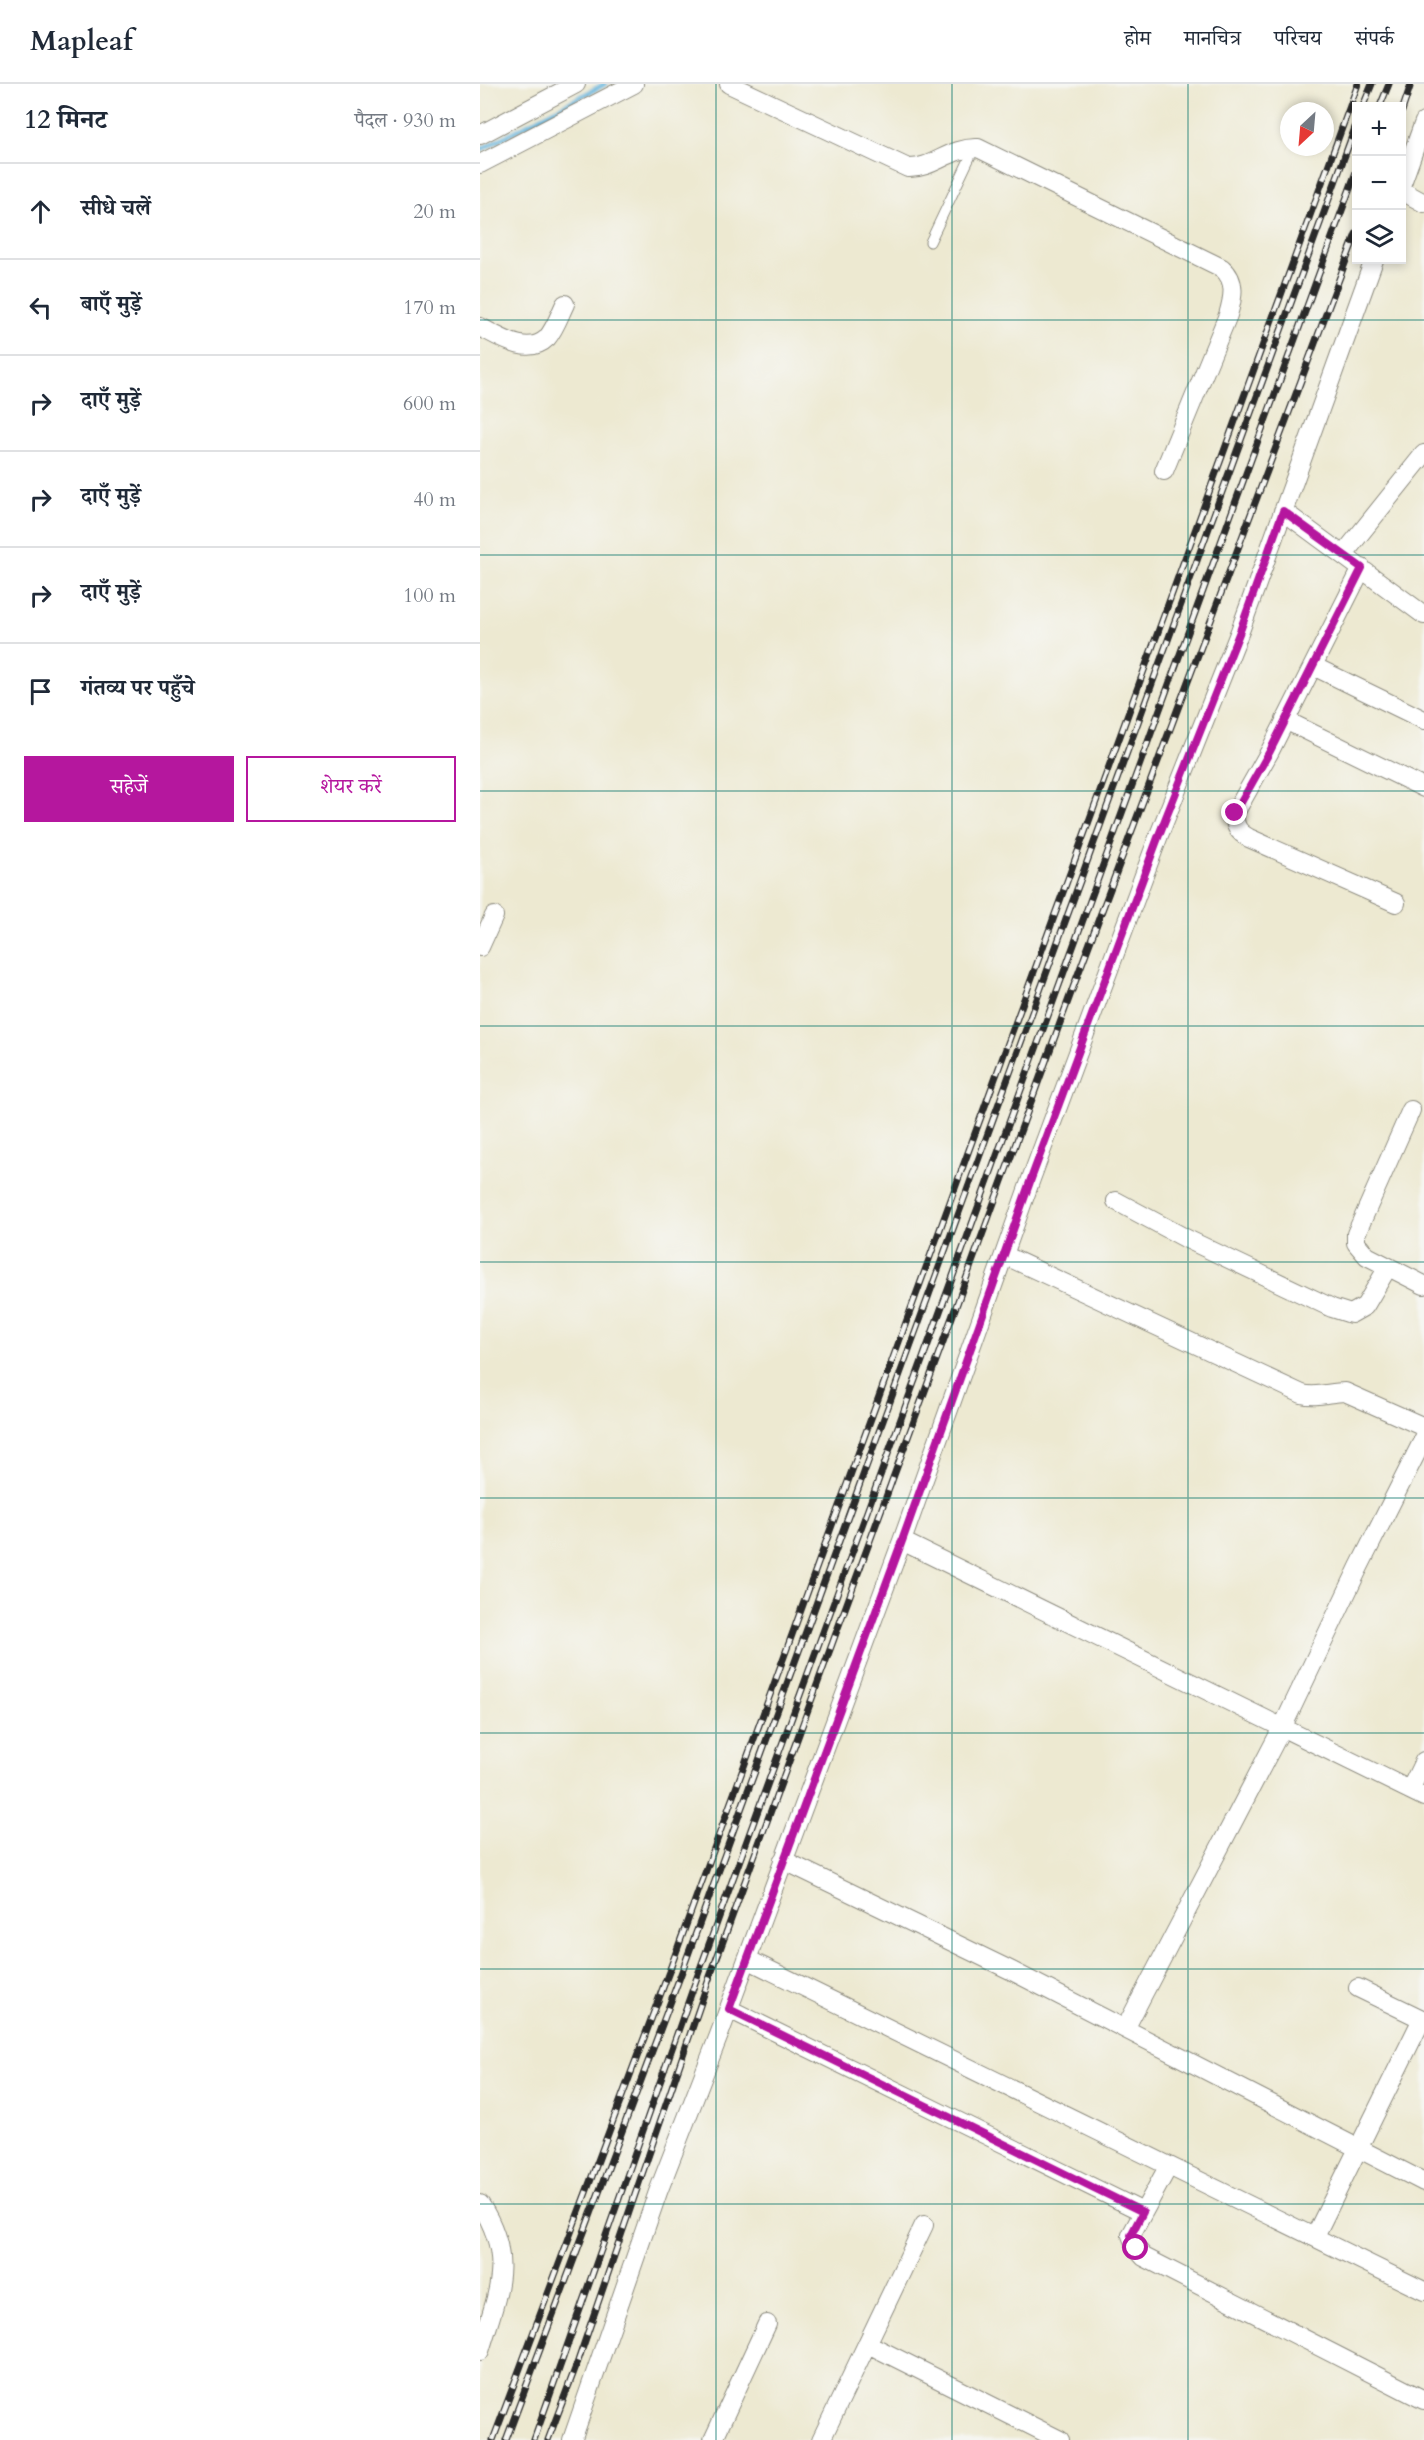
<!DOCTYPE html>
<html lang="hi">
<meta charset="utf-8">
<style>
:root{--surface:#fff;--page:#f2f2f3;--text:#1f2937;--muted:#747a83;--line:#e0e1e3;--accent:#b5179e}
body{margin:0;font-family:Cardo,"Noto Serif Devanagari",serif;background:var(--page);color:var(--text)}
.controls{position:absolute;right:18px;top:18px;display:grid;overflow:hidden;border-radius:0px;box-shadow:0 3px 9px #0003}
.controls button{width:54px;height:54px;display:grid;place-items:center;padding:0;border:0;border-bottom:2px solid var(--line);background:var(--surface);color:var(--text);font:30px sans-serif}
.compass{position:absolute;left:800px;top:18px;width:54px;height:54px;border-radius:50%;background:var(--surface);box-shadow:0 3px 9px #0003;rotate:206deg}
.stop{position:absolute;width:18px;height:18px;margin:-14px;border:4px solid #b5179e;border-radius:50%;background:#fff}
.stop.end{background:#b5179e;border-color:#fff;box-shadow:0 2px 6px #0008}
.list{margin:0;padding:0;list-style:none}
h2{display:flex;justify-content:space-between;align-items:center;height:78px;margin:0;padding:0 24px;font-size:26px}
h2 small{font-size:20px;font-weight:400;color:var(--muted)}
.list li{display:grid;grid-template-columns:39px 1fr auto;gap:18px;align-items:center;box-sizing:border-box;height:96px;padding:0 24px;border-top:2px solid var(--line)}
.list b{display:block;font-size:22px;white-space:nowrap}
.list em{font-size:20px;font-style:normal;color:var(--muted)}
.actions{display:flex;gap:12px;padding:18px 24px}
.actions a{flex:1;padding:14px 0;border:2px solid var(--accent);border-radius:0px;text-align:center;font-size:21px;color:var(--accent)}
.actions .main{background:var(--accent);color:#fff}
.icon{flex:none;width:33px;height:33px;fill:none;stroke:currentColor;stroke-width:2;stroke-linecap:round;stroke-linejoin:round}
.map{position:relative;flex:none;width:944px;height:2356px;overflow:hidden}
header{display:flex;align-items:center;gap:36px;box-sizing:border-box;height:84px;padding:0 30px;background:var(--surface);border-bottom:2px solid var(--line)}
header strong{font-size:28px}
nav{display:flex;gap:33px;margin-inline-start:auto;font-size:21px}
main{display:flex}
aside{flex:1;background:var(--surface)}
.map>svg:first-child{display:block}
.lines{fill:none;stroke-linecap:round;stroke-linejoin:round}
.stream{stroke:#62b4dd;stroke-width:5}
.lane-casing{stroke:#8c8a7e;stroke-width:11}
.street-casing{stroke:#8c8a7e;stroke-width:20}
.lane{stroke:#fff;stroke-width:9}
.street{stroke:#fff;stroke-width:18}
.rail-casing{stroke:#2b2b2b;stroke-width:7}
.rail{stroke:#f6f6f2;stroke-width:4.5;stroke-dasharray:14;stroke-linecap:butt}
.route{stroke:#b5179e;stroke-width:8}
.grid{fill:none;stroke:#0f766e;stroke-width:1.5;stroke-opacity:0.55}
</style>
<header>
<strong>Mapleaf</strong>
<nav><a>होम</a><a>मानचित्र</a><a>परिचय</a><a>संपर्क</a></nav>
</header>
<main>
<aside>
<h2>12 मिनट<small>पैदल · 930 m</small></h2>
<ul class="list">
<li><svg class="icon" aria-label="ahead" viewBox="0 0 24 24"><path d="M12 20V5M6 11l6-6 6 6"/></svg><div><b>सीधे चलें</b></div><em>20 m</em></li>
<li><svg class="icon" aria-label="left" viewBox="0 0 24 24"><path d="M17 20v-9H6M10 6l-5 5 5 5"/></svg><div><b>बाएँ मुड़ें</b></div><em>170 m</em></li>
<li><svg class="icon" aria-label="right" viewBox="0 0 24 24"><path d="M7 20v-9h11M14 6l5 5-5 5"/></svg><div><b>दाएँ मुड़ें</b></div><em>600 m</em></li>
<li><svg class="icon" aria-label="right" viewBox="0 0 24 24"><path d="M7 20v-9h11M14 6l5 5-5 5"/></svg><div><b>दाएँ मुड़ें</b></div><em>40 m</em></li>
<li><svg class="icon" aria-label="right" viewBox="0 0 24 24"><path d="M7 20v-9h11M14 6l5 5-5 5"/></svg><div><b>दाएँ मुड़ें</b></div><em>100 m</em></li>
<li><svg class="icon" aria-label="arrive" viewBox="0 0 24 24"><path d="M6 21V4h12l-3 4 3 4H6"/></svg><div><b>गंतव्य पर पहुँचे</b></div></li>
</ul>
<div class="actions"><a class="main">सहेजें</a><a>शेयर करें</a></div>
</aside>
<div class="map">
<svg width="944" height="2356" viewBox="0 0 944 2356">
<rect width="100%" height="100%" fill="#f6f6f2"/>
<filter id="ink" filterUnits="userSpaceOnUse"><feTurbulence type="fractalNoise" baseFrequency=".0167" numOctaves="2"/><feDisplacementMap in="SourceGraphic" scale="12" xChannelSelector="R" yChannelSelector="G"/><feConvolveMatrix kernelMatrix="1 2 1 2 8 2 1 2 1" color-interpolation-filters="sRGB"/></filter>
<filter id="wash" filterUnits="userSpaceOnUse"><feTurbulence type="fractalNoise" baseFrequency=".008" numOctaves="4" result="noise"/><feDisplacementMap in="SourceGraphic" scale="24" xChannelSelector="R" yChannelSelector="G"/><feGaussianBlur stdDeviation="1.35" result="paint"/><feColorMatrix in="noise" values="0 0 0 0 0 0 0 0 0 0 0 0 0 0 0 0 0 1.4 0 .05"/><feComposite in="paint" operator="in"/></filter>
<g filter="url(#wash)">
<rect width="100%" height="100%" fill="#ede9d1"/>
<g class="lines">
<path class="stream" d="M 0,66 L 125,0"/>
</g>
</g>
<g filter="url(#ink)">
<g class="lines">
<g class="lane-casing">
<path id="lane" d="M 450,158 L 494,65"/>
</g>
<g class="street-casing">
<path id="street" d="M 249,0 L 428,84 C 453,85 470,63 498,64 L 742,184 C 757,197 753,214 748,231 L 684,387
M 0,51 L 96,0
M 0,80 L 154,0
M 922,99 L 944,38
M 922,107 L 944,119
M 0,243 C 18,252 48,273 67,254 C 75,245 80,230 85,220
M 803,427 L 944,531
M 863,471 L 944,370
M 882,484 L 790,667 L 755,729 C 754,742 758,748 769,754 L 916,819
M 833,582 L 944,636
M 805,636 L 944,704
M 0,863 L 14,832
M 931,1026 L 876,1150 L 876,1159 L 887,1172 L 944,1201
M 636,1117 L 707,1155 L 852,1224 L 871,1230 L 885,1222 L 908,1183
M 524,1171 L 822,1310 C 837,1314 850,1308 865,1308 L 944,1343
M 422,1457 L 944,1713
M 930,1706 L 944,1677
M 303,1776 L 530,1886 L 944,2098
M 267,1875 L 944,2207
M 878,1904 L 944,1936
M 249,1925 L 663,2128
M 645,1945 L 802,1644 L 879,1483 L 944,1354
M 688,2083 L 651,2151 L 656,2164 L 664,2173 L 944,2316
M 0,2120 C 36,2175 17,2210 0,2267
M 835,2152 L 942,1935
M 388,2260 L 580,2356
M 92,2356 L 178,2108 L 239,1951 L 422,1457 L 551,1095 L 679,751 L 760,547 L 894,176
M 233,2356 L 287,2240
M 341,2356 L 444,2141"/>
</g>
<use href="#lane" class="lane"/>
<use href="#street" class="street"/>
<g class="rail-casing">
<path id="rail" d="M 883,22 L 892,0
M 900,22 L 909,0
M 922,27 L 931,0
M 13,2356 L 190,1885 L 878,0
M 26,2356 L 201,1890 L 876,41
M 54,2356 L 216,1896 L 876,88
M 68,2356 L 98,2277 L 228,1898 L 591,909 L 876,150"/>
</g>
<use href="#rail" class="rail"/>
</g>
</g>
<g class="lines" filter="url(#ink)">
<path class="route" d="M 656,2164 L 651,2151 L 663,2128 L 249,1925 L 422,1457 L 551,1095 L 679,751 L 760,547 L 803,427 L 882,484 L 790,667 L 755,729"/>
</g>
<path class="grid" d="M 236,0 L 236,2356M 472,0 L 472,2356M 708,0 L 708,2356M 0,236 L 944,236M 0,471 L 944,471M 0,707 L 944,707M 0,942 L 944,942M 0,1178 L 944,1178M 0,1414 L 944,1414M 0,1649 L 944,1649M 0,1885 L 944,1885M 0,2120 L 944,2120"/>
</svg>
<div class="controls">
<button>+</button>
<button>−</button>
<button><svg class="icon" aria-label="layers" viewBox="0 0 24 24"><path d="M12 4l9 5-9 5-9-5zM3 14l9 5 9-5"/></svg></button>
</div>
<svg class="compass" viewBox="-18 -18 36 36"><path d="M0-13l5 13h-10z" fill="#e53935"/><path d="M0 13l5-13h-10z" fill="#747a83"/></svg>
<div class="stop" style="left:656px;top:2164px"></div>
<div class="stop end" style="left:755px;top:729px"></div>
</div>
</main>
